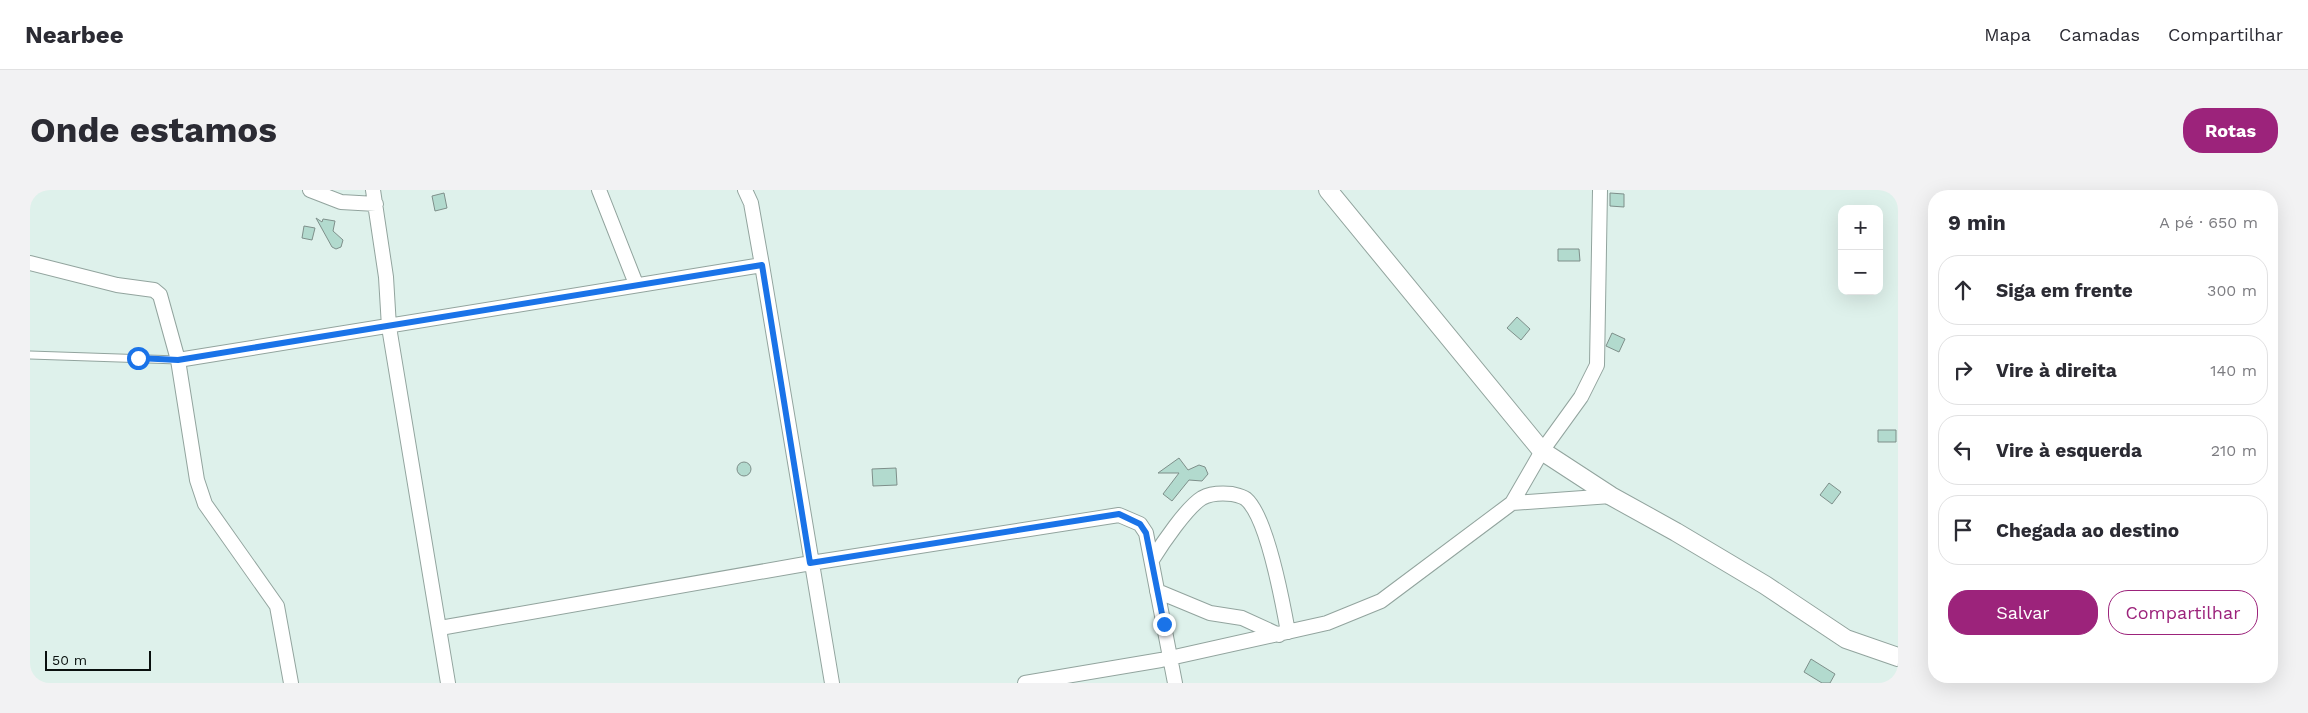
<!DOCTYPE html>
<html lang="pt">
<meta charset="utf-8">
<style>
:root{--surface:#fff;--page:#f2f2f3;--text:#2b2b33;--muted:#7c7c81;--line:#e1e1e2;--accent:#9c237b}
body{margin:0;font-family:"Work Sans",sans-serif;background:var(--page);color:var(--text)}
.controls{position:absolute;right:15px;top:15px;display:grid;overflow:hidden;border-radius:10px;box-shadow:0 5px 20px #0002}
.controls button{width:45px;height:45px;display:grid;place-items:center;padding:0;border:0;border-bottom:1px solid var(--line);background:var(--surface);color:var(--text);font:25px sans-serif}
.scale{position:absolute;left:15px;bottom:12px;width:106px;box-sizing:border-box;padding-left:5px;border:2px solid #09100e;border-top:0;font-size:14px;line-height:18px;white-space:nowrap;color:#09100e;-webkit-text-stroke:4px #def1eb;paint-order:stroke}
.stop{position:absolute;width:15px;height:15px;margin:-11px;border:4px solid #1a73e8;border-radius:50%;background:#fff}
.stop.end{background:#1a73e8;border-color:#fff;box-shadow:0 1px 5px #0008}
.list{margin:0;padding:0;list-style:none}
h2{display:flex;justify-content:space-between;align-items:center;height:65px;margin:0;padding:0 20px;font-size:21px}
h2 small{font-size:16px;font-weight:400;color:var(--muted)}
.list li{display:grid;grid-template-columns:32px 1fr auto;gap:15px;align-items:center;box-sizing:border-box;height:70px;margin:0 10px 10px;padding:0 10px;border:1px solid var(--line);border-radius:20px}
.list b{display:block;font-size:19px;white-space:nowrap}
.list em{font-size:16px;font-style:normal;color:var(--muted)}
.actions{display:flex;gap:10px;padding:15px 20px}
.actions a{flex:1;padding:11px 0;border:1px solid var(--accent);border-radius:20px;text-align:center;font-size:18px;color:var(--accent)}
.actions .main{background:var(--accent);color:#fff}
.icon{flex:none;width:28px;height:28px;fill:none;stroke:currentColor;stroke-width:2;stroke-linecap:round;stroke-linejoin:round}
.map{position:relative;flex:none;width:1868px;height:493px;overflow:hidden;border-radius:20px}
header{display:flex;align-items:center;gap:30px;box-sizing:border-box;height:70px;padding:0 25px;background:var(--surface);border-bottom:1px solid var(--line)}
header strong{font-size:24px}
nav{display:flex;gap:28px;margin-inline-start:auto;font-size:18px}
.intro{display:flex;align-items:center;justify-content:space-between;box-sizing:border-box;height:120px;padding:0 30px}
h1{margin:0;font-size:35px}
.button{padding:12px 22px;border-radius:20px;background:var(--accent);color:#fff;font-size:18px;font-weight:700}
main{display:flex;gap:30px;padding:0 30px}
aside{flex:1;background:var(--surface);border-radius:20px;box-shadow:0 5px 20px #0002}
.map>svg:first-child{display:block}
.building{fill:#b2dace;stroke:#7e8f8a}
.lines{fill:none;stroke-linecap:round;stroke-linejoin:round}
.service-casing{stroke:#92a49e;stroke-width:9}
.minor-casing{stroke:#92a49e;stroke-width:16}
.tertiary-casing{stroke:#92a49e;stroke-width:20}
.service{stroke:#fff;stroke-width:7}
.minor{stroke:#fff;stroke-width:14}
.tertiary{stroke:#fff;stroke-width:18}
.route{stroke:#1a73e8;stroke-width:6}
</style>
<header>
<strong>Nearbee</strong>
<nav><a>Mapa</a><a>Camadas</a><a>Compartilhar</a></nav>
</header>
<div class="intro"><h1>Onde estamos</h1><a class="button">Rotas</a></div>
<main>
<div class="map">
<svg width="1868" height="493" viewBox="0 0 1868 493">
<rect width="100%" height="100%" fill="#def1eb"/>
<path class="building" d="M 414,3 L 417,18 L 405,21 L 402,6 Z
M 1580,3 L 1594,4 L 1594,17 L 1580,16 Z
M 286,28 L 292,32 L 293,29 L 305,31 L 303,41 L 313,50 L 311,57 L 306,59 L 302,57 Z
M 274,36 L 285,38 L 282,50 L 272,48 Z
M 1528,59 L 1549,59 L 1550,71 L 1528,71 Z
M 1487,127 L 1500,139 L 1491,150 L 1477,138 Z
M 1582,143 L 1595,149 L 1589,162 L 1576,156 Z
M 1848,240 L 1866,240 L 1866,252 L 1848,252 Z
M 1149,268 L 1158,280 L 1169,275 L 1175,277 L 1178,284 L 1172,291 L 1159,290 L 1142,311 L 1133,304 L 1149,283 L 1128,283 Z
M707 279a7 7 0 1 1 14 0a7 7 0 1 1-14 0Z
M 866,278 L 867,295 L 843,296 L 842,279 Z
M 1799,293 L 1811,302 L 1802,314 L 1790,305 Z
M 1781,469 L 1805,484 L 1800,493 L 1792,493 L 1774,482 Z"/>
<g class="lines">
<g class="service-casing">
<path id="service" d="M 0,165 L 148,170"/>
</g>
<g class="minor-casing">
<path id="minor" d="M 280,0 L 311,12 L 346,14
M 343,0 L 356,87 L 359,137 L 418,493
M 569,0 L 606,94
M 715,0 L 721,13 L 732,75
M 0,73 L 87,95 L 124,100 L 130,105 L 148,170 L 167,290 L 175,314 L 247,416 L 261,493
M 148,170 L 732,75 L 802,493
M 1482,313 L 1581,306
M 1122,370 C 1132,354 1157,317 1172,308 C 1181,303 1192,303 1202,304 C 1206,305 1212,306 1216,309 C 1237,327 1253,414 1258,442
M 1127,401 L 1180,423 L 1212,428 L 1249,445
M 410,438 L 781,373 L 1089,325 L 1110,334 L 1116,343 L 1145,493
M 995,493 L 1131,470 L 1297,433 L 1351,411 L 1482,313 L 1512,261 L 1551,207 L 1567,175 L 1570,0"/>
</g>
<g class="tertiary-casing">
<path id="tertiary" d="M 1298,0 L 1512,261 L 1581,306 L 1646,342 L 1735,395 L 1816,449 L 1868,467"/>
</g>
<use href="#service" class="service"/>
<use href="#minor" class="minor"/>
<use href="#tertiary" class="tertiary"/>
</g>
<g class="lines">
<path class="route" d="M 108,168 L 148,170 L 732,75 L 780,373 L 1089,324 L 1110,334 L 1116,343 L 1134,434"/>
</g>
</svg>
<div class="controls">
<button>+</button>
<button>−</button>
</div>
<div class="scale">50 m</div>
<div class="stop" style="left:108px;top:168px"></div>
<div class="stop end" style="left:1134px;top:434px"></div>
</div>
<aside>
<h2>9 min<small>A pé · 650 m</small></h2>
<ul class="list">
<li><svg class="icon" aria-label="ahead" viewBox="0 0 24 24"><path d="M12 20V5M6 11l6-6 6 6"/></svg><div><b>Siga em frente</b></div><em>300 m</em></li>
<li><svg class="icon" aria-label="right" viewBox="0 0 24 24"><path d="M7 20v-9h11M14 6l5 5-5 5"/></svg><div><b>Vire à direita</b></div><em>140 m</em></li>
<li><svg class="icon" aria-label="left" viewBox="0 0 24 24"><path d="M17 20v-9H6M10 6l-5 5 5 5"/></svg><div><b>Vire à esquerda</b></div><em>210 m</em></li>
<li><svg class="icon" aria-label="arrive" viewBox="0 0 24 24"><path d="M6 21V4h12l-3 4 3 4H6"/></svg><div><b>Chegada ao destino</b></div></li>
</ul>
<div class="actions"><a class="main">Salvar</a><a>Compartilhar</a></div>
</aside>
</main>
